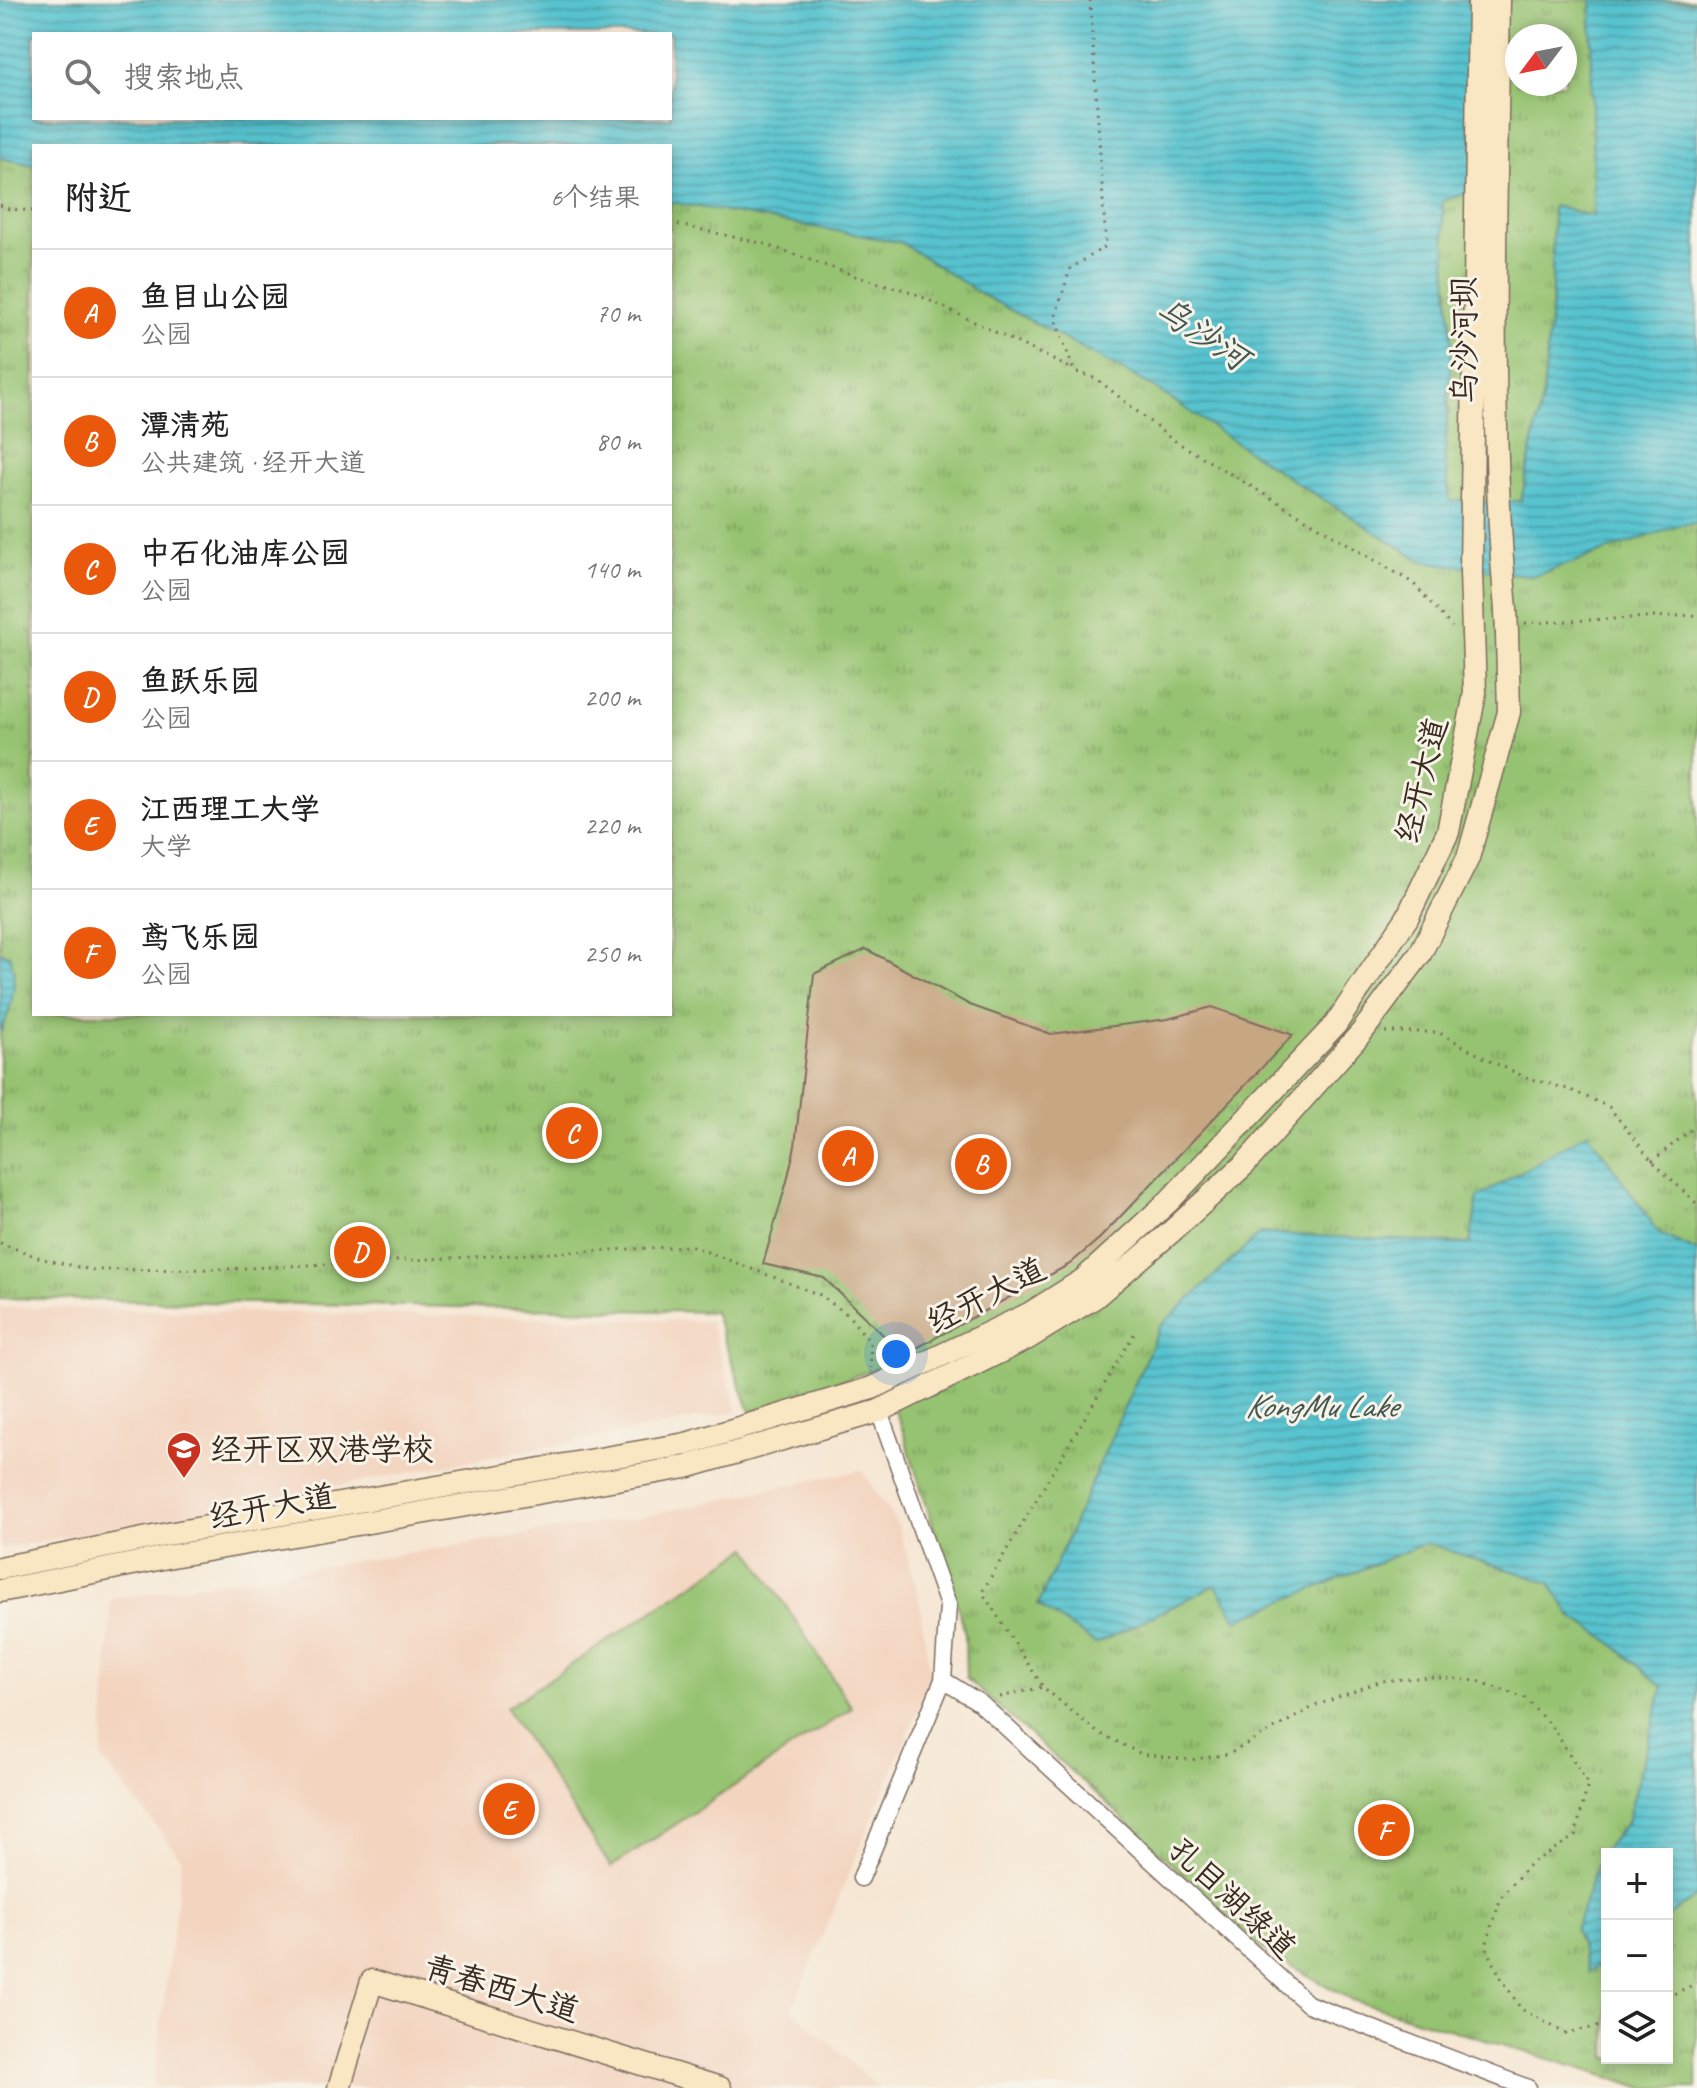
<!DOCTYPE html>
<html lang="zh">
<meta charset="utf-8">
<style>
:root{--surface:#fff;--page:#f6f6f6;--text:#222;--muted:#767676;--line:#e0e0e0;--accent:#ea580c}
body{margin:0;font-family:Caveat,"LXGW WenKai TC",sans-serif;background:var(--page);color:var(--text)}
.controls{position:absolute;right:24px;bottom:24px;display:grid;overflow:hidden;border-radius:0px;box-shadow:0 4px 12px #0003}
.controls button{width:72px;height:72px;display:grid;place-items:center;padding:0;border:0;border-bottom:2px solid var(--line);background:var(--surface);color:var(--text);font:40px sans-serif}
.compass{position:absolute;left:1505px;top:24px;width:72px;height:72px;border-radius:50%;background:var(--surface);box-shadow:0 4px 12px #0003;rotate:238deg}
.you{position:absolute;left:896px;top:1354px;width:28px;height:28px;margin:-20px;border:6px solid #fff;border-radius:50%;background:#1a73e8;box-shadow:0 0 0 12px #1a73e833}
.badge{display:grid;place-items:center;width:52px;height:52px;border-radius:50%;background:var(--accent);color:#fff;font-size:26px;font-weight:700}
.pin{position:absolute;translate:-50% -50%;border:4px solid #fff;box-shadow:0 2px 8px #0006}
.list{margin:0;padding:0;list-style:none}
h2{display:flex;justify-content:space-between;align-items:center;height:104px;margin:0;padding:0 32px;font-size:34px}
h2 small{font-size:26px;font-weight:400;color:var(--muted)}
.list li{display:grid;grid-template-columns:52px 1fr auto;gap:24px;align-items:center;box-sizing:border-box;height:128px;padding:0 32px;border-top:2px solid var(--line)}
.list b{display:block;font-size:30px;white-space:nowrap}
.list p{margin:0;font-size:26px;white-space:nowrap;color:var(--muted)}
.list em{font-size:26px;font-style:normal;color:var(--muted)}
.icon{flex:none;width:44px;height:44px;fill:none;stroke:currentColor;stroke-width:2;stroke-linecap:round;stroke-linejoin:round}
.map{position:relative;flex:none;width:1697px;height:2088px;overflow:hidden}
.search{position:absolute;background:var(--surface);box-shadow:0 4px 12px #0003;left:32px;top:32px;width:640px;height:88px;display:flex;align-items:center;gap:20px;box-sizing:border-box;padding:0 28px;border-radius:0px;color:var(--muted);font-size:30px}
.panel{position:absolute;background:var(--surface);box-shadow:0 4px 12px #0003;left:32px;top:144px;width:640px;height:872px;border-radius:0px}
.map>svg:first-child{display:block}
.built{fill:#f3d4bf}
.grass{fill:#96c371;stroke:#687648;stroke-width:2}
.park{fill:url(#park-tufts);stroke:#687648;stroke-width:2;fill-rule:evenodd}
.water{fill:url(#water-rules);stroke:#487676;stroke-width:2;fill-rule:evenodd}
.building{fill:#c7a682}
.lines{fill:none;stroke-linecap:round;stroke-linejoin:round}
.street-casing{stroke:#7c6c5e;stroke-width:19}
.secondary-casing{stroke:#7c6c5e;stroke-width:25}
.path{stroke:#7c6c5e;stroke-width:3;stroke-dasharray:2 6;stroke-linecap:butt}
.street{stroke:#fff;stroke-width:16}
.secondary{stroke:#f9e7c3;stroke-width:22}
.secondary-bridge-casing{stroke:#7c6c5e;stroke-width:25;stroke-linecap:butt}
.secondary-bridge{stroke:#f9e7c3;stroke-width:22}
.labels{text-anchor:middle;stroke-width:6;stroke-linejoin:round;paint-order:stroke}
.street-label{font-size:32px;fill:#3b2a1e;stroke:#f7f3e8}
.poi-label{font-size:32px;fill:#3b2a1e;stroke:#f7f3e8;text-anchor:start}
.water-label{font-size:34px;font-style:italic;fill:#435853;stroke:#f7f3e8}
</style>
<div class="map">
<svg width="1697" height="2088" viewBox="0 0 1697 2088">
<defs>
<pattern id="park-tufts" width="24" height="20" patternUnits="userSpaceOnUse" patternTransform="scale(2)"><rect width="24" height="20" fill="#96c371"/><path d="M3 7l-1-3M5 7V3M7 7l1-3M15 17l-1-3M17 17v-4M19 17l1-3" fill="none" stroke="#7c9f5c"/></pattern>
<pattern id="water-rules" width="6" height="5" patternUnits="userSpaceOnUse" patternTransform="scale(2)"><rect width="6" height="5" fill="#56c3cf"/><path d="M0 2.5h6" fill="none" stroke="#489fa7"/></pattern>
</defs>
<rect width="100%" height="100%" fill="#f7f3e8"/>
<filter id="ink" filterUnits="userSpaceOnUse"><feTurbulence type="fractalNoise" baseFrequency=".0125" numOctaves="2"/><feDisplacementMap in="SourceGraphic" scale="16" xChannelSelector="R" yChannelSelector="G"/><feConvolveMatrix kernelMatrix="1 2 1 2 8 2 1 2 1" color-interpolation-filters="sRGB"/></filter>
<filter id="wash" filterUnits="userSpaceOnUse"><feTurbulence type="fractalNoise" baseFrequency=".006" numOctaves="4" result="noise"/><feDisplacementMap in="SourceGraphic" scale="32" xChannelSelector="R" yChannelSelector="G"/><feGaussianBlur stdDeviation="1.8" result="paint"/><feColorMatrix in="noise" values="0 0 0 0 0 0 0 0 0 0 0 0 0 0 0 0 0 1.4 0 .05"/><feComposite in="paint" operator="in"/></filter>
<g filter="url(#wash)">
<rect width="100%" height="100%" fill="#f6e7d4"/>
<path class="built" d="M 0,1307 L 710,1321 L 738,1411 L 0,1549 Z
M 861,1470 L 898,1525 L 918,1594 L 931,1679 L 792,2009 L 879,2088 L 153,2088 L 182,1859 L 102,1759 L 111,1599 L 640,1517 Z"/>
<path class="grass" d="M 748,1548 L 852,1708 L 611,1867 L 506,1708 Z"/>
<path class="park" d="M 0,0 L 1697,0 L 1697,2088 L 1645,2088 L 1352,2000 L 1263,1950 L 1107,1803 L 966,1678 L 965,1634 L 954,1592 L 900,1422 L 875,1369 L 750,1412 L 714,1312 L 0,1298 ZM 34,34 L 670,34 L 670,118 L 34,118 ZM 1517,36 L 1565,36 L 1565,84 L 1517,84 ZM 34,146 L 670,146 L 670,1014 L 34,1014 ZM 1607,1854 L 1667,1854 L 1667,2058 L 1607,2058 Z"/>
<path class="water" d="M 0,0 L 1482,0 L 1476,191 L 1442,201 L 1452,340 L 1445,458 L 1450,501 L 1521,501 L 1543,394 L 1552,300 L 1553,206 L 1593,216 L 1591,0 L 1697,2 L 1697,523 L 1681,525 L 1534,576 L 1422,561 L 1286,476 L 1150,385 L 981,294 L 900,242 L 670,202 L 670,146 L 34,146 L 34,165 L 0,158 ZM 34,34 L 670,34 L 670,118 L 34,118 Z
M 0,952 L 9,955 C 19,980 12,1009 0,1033 Z
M 1588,1132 L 1660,1234 L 1697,1251 L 1697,1895 L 1667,1917 L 1667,1854 L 1607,1854 L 1607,1959 L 1589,1972 L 1575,1930 L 1600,1855 L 1627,1822 L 1663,1687 L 1608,1640 L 1571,1616 L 1550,1583 L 1426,1543 L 1237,1620 L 1216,1585 L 1096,1644 L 1038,1605 L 1160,1326 L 1261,1233 L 1470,1244 L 1478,1197 Z"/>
<g id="blocks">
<path class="building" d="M 866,949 L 970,1005 L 1051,1034 L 1168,1019 L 1212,1007 L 1293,1035 L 1100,1238 L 1070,1264 L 904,1355 L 824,1278 L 763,1264 L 787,1181 L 795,1146 L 814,974 Z"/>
</g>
</g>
<g filter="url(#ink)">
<use href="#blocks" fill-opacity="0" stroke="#7c6c5e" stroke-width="2"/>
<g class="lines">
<g class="street-casing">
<path id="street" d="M 943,1680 L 980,1703 L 1308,2004 L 1528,2088
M 861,1878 L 943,1680 L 948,1605 L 879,1411"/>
</g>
<g class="secondary-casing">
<path id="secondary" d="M 1499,0 C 1496,203 1488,408 1506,610
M 0,1568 L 173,1533 L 686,1444 L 872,1388 L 1029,1314 L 1083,1280 L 1169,1201 L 1335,1025 L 1407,918 L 1448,832 L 1475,693 L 1471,572 L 1479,0
M 0,1591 L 172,1556 L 686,1467 L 879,1411 L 1028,1338 L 1095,1297 L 1171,1232 L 1245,1164 L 1362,1032 L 1420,954 L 1468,858 L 1509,712 L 1507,635
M 339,2088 L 372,1981 L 720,2088"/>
</g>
<path class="path" d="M 1090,0 L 1106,246 L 1070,269 L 1055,318 L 1074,371 L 1097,379 L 1170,438 L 1413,583 L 1452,627
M 0,205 L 9,209 L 34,211
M 670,223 L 765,244 L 858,277 L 912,292 L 1074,370
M 1525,623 L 1697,615
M 1385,1032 L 1438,1032 L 1492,1062 L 1525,1077 L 1571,1090 L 1609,1107 L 1652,1161 L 1697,1204
M 1652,1161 L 1697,1125
M 0,1243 L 43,1259 L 92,1270 L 228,1269 L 692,1246 L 820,1295 L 848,1315 L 870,1342 L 871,1368
M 1134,1334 L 982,1592 L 1043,1687 L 1097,1732 L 1142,1754 L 1190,1760 L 1229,1754 L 1315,1706 L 1381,1681 L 1430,1677 L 1478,1681 L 1525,1698 L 1555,1731 L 1588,1784 L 1575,1836 L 1529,1865 L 1501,1897 L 1486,1946 L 1500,1976 L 1521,2009 L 1565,2033 L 1607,2025
M 1000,1697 L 1043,1687
M 1667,1997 L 1697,1983"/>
<use href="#street" class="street"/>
<use href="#secondary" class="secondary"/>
<g class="secondary-bridge-casing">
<path id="secondary-bridge" d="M 1506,610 L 1507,635"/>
</g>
<use href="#secondary-bridge" class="secondary-bridge"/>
</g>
</g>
<defs>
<g id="school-pin" transform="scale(1.8)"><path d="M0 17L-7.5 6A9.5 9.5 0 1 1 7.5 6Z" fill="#c8321e" stroke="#f7f3e8"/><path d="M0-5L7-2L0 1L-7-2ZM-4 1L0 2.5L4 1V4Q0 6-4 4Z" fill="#fff"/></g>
</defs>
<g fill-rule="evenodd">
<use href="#school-pin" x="184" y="1449"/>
</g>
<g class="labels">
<g class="street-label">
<text transform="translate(1464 340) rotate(-90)" y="11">乌沙河坝</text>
<text transform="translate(1421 780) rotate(-76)" y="11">经开大道</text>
<text transform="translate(986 1295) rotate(-27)" y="11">经开大道</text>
<text transform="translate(272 1506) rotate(-10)" y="11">经开大道</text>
<text transform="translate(1233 1898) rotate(43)" y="11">孔目湖绿道</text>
<text transform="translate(502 1988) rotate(17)" y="11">青春西大道</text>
</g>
<g class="poi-label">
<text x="210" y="1460">经开区双港学校</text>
</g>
<g class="water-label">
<text transform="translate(1203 333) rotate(34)" y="12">乌沙河</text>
<text x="1321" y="1417">KongMu Lake</text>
</g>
</g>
</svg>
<div class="controls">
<button>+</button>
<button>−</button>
<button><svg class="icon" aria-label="layers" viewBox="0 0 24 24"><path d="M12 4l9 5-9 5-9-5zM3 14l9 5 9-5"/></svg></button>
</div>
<svg class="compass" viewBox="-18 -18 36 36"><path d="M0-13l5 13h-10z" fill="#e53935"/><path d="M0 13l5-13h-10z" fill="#767676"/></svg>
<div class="you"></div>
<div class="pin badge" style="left:848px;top:1156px">A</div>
<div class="pin badge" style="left:981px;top:1164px">B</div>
<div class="pin badge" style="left:572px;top:1133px">C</div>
<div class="pin badge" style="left:360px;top:1252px">D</div>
<div class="pin badge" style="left:509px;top:1809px">E</div>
<div class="pin badge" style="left:1384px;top:1830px">F</div>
<div class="search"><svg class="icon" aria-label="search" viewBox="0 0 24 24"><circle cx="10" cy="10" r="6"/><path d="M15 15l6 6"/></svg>搜索地点</div>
<section class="panel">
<h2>附近<small>6个结果</small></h2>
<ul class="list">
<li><span class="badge">A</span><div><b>鱼目山公园</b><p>公园</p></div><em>70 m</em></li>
<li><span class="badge">B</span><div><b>潭清苑</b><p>公共建筑 · 经开大道</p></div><em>80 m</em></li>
<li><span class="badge">C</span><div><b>中石化油库公园</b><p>公园</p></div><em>140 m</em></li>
<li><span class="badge">D</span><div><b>鱼跃乐园</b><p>公园</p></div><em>200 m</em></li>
<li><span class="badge">E</span><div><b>江西理工大学</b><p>大学</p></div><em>220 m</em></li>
<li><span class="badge">F</span><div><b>鸢飞乐园</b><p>公园</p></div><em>250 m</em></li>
</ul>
</section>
</div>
